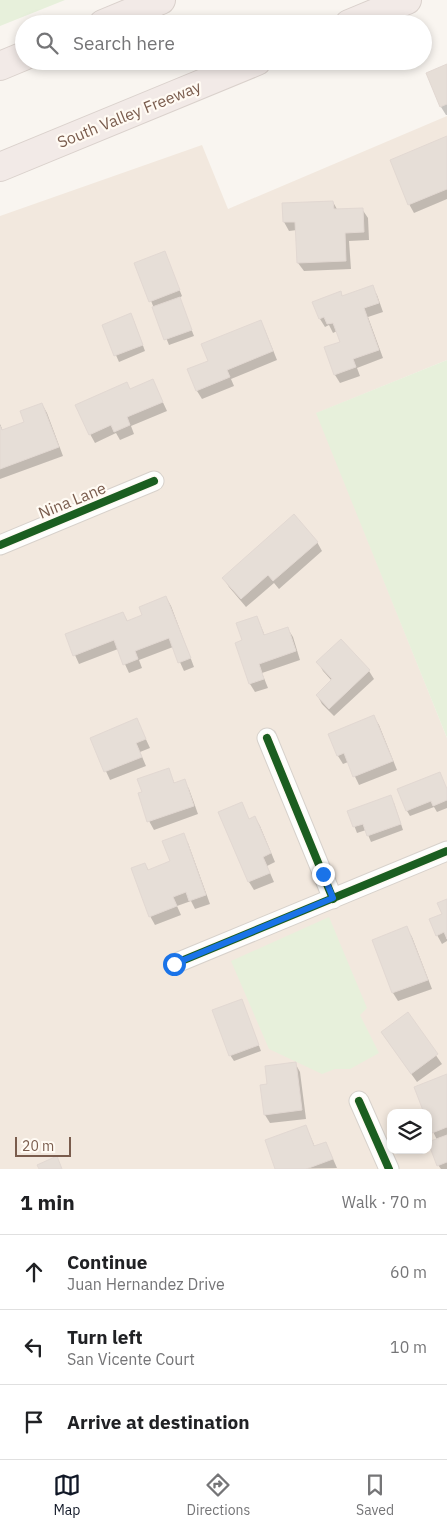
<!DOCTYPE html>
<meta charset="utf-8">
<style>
:root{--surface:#fff;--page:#f6f6f6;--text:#202124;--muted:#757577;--line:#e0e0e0;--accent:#111827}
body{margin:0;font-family:"IBM Plex Sans",sans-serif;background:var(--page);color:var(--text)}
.controls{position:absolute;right:15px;bottom:15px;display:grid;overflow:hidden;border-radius:10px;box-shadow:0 2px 8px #0003}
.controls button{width:45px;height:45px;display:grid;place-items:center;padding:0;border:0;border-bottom:1px solid var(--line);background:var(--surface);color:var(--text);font:25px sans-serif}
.scale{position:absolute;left:15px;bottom:12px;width:56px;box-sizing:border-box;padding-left:5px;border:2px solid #7a5c4d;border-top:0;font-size:14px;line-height:18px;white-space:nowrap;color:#7a5c4d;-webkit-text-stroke:4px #fffaf3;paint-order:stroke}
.stop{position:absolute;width:15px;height:15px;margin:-11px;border:4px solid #1a73e8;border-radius:50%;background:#fff}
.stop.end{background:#1a73e8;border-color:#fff;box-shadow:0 1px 5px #0008}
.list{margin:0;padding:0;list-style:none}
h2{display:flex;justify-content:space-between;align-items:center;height:65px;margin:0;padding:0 20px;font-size:21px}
h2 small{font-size:16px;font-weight:400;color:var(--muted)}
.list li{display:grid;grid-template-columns:32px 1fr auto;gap:15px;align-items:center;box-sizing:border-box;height:75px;padding:0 20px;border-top:1px solid var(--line)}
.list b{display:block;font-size:19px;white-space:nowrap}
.list p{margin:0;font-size:16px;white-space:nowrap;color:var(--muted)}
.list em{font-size:16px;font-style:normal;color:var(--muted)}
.icon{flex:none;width:28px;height:28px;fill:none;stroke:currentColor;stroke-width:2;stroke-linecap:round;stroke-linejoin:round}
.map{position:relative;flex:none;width:447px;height:1169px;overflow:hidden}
.search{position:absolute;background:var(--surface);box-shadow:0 2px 8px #0003;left:15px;right:15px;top:15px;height:55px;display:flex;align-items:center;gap:12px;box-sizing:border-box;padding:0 18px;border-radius:28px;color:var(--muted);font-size:19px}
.sheet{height:290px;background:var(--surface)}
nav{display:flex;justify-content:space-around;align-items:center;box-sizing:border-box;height:70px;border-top:1px solid var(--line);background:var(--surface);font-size:14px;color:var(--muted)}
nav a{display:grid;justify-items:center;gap:2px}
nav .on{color:var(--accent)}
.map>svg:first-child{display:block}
.residential{fill:#f2e8de;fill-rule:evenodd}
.green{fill:#e7f0db}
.shadow{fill:#0003}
.building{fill:#e6ded7;stroke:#e2d8d2}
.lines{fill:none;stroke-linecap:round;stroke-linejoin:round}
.minor-casing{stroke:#d7d1cb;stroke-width:21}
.highway-casing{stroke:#dad1cc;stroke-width:30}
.minor{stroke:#fefefd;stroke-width:19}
.highway{stroke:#f2eae7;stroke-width:28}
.cycleway-casing{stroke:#fffaf3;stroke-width:11}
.cycleway{stroke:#1b5e20;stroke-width:8}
.route{stroke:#1a73e8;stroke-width:6}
.labels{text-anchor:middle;stroke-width:4.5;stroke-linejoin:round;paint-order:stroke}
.street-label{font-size:16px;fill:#7a5c4d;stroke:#fffaf3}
</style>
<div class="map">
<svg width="447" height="1169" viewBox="0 0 447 1169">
<rect width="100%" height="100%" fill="#f9f5f0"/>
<path class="residential" d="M 447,116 L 447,360 L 317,413 L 447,738 L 447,1169 L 0,1169 L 0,216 L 202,145 L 228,209 ZM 391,1113 L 428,1113 L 428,1150 L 391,1150 Z"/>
<path class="green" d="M 0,0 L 65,0 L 0,26 Z
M 447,360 L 447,738 L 316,413 Z
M 329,917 L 367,1008 L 360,1015 L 379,1053 L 350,1069 L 335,1069 L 322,1074 L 269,1049 L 231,961 Z"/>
<path class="shadow" d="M 447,65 L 447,115 L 446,115 L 441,107 Z
M 447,138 L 447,199 L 414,213 L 409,204 Z
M 333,202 L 338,211 L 362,209 L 368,218 L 369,240 L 349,241 L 351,269 L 304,271 L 298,263 L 297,230 L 289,231 L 284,222 Z
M 164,252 L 182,296 L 179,298 L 194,336 L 169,345 L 136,264 Z
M 372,286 L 377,295 L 383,312 L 368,317 L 383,358 L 357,368 L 360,376 L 340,383 L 335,375 L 326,348 L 341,343 L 337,331 L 333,333 L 329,325 L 325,327 L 320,319 L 340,293 L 343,297 Z
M 134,321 L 145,351 L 119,362 L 103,326 Z
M 260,322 L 265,330 L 277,360 L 231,379 L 234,386 L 202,399 L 197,391 L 209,361 Z
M 153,381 L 167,411 L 131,426 L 134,434 L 120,440 L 116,433 L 95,443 L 90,434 L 130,391 Z
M 42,404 L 47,413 L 63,456 L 0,479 L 0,424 L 3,431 L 26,422 Z
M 317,542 L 322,551 L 279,589 L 274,583 L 246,607 L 229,587 L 224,579 Z
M 166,597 L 171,606 L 194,667 L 184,671 L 173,647 L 139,660 L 142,668 L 129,673 L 118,649 L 79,664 L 66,635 L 123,613 L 128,622 L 144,616 Z
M 257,617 L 265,636 L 288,629 L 293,637 L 300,660 L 262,673 L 268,688 L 255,692 L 250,684 L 237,644 L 244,641 Z
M 318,662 L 369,671 L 374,679 L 334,716 L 322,704 L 317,695 L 332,681 L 323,671 Z
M 374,717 L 379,725 L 397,770 L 359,785 L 348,762 L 343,764 L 338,756 L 330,735 Z
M 137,720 L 150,748 L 140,752 L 146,766 L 110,780 L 91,739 Z
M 168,770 L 175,784 L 184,780 L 189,789 L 198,814 L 154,830 L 149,821 L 139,794 L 143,793 Z
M 447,790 L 447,808 L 437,812 L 434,807 L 410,816 L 407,811 Z
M 241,803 L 249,820 L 255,817 L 260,826 L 275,862 L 267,866 L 274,882 L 254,890 L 249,882 Z
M 394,803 L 403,830 L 371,842 L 366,830 L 357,833 L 349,812 Z
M 183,835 L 188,843 L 210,904 L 195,909 L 191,901 L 177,906 L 181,915 L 155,925 L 150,916 L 145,864 L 149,871 L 171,862 Z
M 447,901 L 447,941 L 442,944 L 437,935 Z
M 407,928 L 412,937 L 432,989 L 398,1001 L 393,993 L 373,941 Z
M 244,1006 L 261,1051 L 234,1061 L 230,1055 Z
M 407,1014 L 442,1064 L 417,1082 L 382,1033 Z
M 295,1063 L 300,1072 L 306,1119 L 270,1123 L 265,1115 L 269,1085 Z
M 447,1076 L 447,1169 L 441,1169 L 438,1165 L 437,1140 L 428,1121 Z
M 306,1126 L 315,1147 L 325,1143 L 330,1152 L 337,1168 L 277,1169 Z"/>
<path class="building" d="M 447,64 L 447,104 L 440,107 L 426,73 Z
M 447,136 L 447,189 L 408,205 L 390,160 Z
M 333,201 L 334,209 L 363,208 L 364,232 L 345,233 L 346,261 L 297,263 L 295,222 L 283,222 L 282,203 Z
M 165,251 L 180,290 L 149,302 L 134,263 Z
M 373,285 L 379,303 L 364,308 L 379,350 L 353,359 L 356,367 L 334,375 L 324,347 L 340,342 L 333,323 L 327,324 L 324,317 L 319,319 L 312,302 L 341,291 L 342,296 Z
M 180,297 L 192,330 L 164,340 L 152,307 Z
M 131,313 L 143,345 L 114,356 L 102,325 Z
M 261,320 L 273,351 L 227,370 L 230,377 L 196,391 L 187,369 L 208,361 L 201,344 Z
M 153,379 L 163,402 L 127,417 L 130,425 L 114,432 L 111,425 L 89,435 L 75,405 L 127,382 L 130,389 Z
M 42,403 L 59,447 L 0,469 L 0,426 L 2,430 L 24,422 L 20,411 Z
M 294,514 L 318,542 L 273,581 L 268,575 L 241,599 L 222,578 Z
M 166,596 L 191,658 L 178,663 L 169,638 L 135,651 L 138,659 L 123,665 L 114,640 L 73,656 L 65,634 L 123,612 L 127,621 L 142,615 L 139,607 Z
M 257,616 L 264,635 L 288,627 L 296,651 L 259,664 L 264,679 L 249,684 L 235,643 L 242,640 L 236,623 Z
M 341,639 L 370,670 L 329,709 L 316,695 L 332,679 L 316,662 Z
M 374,715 L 393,761 L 353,777 L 344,753 L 337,756 L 328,734 Z
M 137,718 L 146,739 L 136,743 L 142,757 L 104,772 L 90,738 Z
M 169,768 L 174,783 L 185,779 L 194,806 L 147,822 L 138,793 L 142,792 L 137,779 Z
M 440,772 L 447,789 L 447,800 L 433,806 L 431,801 L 406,811 L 397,789 Z
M 391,795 L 401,824 L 367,836 L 363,824 L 353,827 L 347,811 Z
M 242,802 L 249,819 L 255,816 L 271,853 L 263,857 L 270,873 L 248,882 L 218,812 Z
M 184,833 L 206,895 L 189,901 L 186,892 L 173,897 L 177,906 L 149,917 L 131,868 L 145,863 L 148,870 L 170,861 L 162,841 Z
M 447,899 L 447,939 L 444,932 L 436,936 L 429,919 L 442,914 L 437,903 Z
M 407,926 L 428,980 L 392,993 L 372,940 Z
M 242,999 L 259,1045 L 229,1056 L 212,1010 Z
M 408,1012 L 438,1054 L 411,1074 L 381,1032 Z
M 296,1062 L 302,1110 L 264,1115 L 260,1085 L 267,1084 L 265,1066 Z
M 447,1074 L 447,1127 L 432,1133 L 428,1124 L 428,1113 L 424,1113 L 414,1087 Z
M 306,1125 L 314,1146 L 326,1142 L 333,1159 L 306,1169 L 275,1169 L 265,1140 Z
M 447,1135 L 447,1162 L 437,1166 L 428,1142 Z
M 57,1156 L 62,1169 L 39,1169 L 37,1165 Z"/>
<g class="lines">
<g class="minor-casing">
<path id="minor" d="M 0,545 L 154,481
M 267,738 L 333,899
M 174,964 L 447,851
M 359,1101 L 389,1169"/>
</g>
<g class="highway-casing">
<path id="highway" d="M 103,24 L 161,0
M 349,24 L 407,0
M 0,66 L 24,56
M 0,167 L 257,61"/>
</g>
<use href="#minor" class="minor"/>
<use href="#highway" class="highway"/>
<g class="cycleway-casing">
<path id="cycleway" d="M 0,545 L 154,481
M 267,738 L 333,899
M 174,964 L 447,851
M 359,1101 L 389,1169"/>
</g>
<use href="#cycleway" class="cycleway"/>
</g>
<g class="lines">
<path class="route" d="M 174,964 L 333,898 L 323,874"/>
</g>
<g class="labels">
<g class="street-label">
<text transform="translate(129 114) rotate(-22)" y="6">South Valley Freeway</text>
<text transform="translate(72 500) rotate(-22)" y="6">Nina Lane</text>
</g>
</g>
</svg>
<div class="controls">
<button><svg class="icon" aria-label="layers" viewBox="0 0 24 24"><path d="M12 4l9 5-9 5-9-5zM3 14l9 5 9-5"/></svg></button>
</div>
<div class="scale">20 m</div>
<div class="stop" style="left:174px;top:964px"></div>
<div class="stop end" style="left:323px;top:874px"></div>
<div class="search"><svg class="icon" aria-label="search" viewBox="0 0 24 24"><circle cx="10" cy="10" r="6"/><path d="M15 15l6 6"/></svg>Search here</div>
</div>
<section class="sheet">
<h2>1 min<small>Walk · 70 m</small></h2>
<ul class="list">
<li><svg class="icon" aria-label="ahead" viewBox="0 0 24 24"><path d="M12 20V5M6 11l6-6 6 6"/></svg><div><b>Continue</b><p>Juan Hernandez Drive</p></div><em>60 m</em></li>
<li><svg class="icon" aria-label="left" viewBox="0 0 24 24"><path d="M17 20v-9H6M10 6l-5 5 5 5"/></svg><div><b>Turn left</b><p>San Vicente Court</p></div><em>10 m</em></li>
<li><svg class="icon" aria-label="arrive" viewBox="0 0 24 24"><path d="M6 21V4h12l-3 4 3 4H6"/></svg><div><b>Arrive at destination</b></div></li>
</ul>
</section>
<nav>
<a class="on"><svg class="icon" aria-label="map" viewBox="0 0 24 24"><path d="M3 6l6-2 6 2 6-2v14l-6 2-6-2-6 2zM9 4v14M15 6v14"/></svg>Map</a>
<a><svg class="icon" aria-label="directions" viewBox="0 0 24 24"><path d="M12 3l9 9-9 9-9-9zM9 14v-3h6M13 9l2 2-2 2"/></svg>Directions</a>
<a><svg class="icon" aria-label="saved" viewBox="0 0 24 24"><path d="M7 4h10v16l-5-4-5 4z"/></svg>Saved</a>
</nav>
